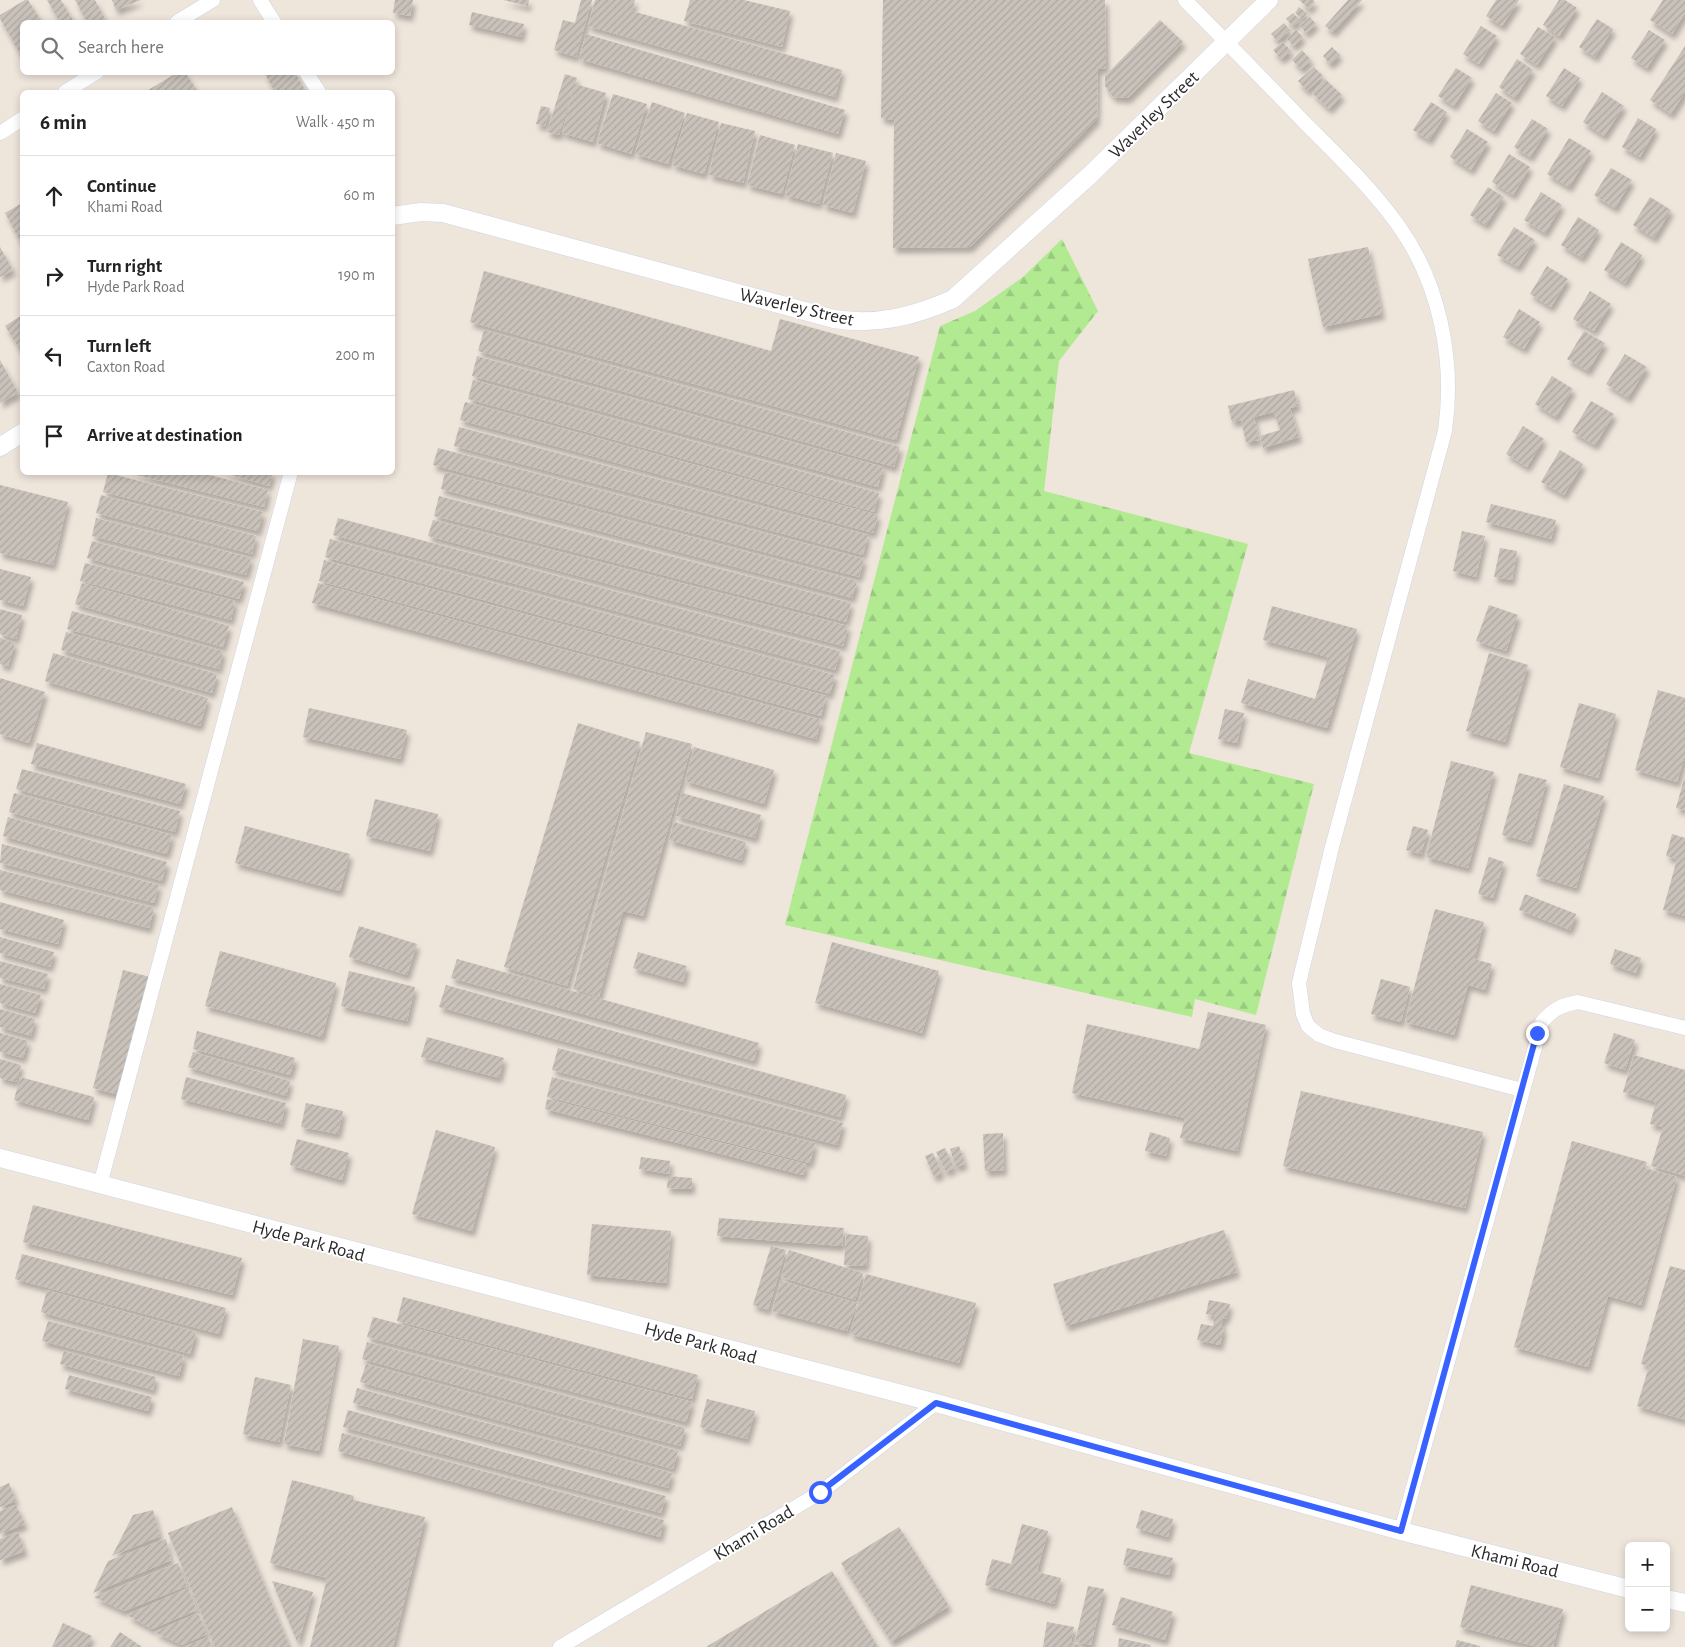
<!DOCTYPE html>
<meta charset="utf-8">
<style>
:root{--surface:#fff;--page:#f2f2f2;--text:#222;--muted:#767676;--line:#e0e0e0}
body{margin:0;font-family:"Alegreya Sans",sans-serif;background:var(--page);color:var(--text)}
.controls{position:absolute;right:15px;bottom:15px;display:grid;overflow:hidden;border-radius:8px;box-shadow:0 2px 8px #0003}
.controls button{width:45px;height:45px;display:grid;place-items:center;padding:0;border:0;border-bottom:1px solid var(--line);background:var(--surface);color:var(--text);font:25px sans-serif}
.stop{position:absolute;width:15px;height:15px;margin:-11px;border:4px solid #3762ff;border-radius:50%;background:#fff}
.stop.end{background:#3762ff;border-color:#fff;box-shadow:0 1px 5px #0008}
.list{margin:0;padding:0;list-style:none}
h2{display:flex;justify-content:space-between;align-items:center;height:65px;margin:0;padding:0 20px;font-size:21px}
h2 small{font-size:16px;font-weight:400;color:var(--muted)}
.list li{display:grid;grid-template-columns:32px 1fr auto;gap:15px;align-items:center;box-sizing:border-box;height:80px;padding:0 20px;border-top:1px solid var(--line)}
.list b{display:block;font-size:19px;white-space:nowrap}
.list p{margin:0;font-size:16px;white-space:nowrap;color:var(--muted)}
.list em{font-size:16px;font-style:normal;color:var(--muted)}
.icon{flex:none;width:28px;height:28px;fill:none;stroke:currentColor;stroke-width:2;stroke-linecap:round;stroke-linejoin:round}
.map{position:relative;flex:none;width:1685px;height:1647px;overflow:hidden}
.search{position:absolute;background:var(--surface);box-shadow:0 2px 8px #0003;left:20px;top:20px;width:375px;height:55px;display:flex;align-items:center;gap:12px;box-sizing:border-box;padding:0 18px;border-radius:8px;color:var(--muted);font-size:19px}
.panel{position:absolute;background:var(--surface);box-shadow:0 2px 8px #0003;left:20px;top:90px;width:375px;height:385px;border-radius:8px}
.map>svg:first-child{display:block}
.forest{fill:url(#forest-firs)}
.building{fill:url(#building-hatch);filter:url(#shadow)}
.lines{fill:none;stroke-linecap:round;stroke-linejoin:round}
.minor-casing{stroke:#d0d5e5;stroke-width:15}
.tertiary-casing{stroke:#d0d5e5;stroke-width:19}
.minor{stroke:#fff;stroke-width:14}
.tertiary{stroke:#fff;stroke-width:18}
.route{stroke:#3762ff;stroke-width:6}
.labels{text-anchor:middle;stroke-width:4;stroke-linejoin:round;paint-order:stroke}
.street-label{font-size:19px;fill:#2a2a2a;stroke:#fff}
</style>
<div class="map">
<svg width="1685" height="1647" viewBox="0 0 1685 1647">
<defs>
<pattern id="forest-firs" width="22" height="20" patternUnits="userSpaceOnUse" patternTransform="scale(1.25)"><rect width="22" height="20" fill="#b2ea92"/><path d="M5 1l3.5 6h-7zM16 11l3.5 6h-7z" fill="#99c97e"/></pattern>
<pattern id="building-hatch" width="6" height="6" patternUnits="userSpaceOnUse" patternTransform="scale(1.25)"><rect width="6" height="6" fill="#c9c2bb"/><path d="M-1 1l2-2M0 6l6-6M5 7l2-2" fill="none" stroke="#ada7a1"/></pattern>
<filter id="shadow"><feDropShadow dx="3" dy="5.5" stdDeviation="2.5" flood-color="#0004"/></filter>
</defs>
<rect width="100%" height="100%" fill="#eee5db"/>
<path class="forest" d="M 1062,239 L 1098,311 L 1059,361 L 1044,491 L 1248,544 L 1189,753 L 1314,784 L 1256,1015 L 1195,999 L 1192,1017 L 785,925 L 940,326 L 975,311 L 1023,277 Z"/>
<path class="building" d="M 25,0 L 28,0 L 42,22 L 22,22 L 22,57 L 0,19 L 0,15 Z
M 47,0 L 61,0 L 74,22 L 60,22 Z
M 75,0 L 95,0 L 105,19 L 97,22 L 87,22 Z
M 112,0 L 141,0 L 116,10 Z
M 395,0 L 413,0 L 410,16 L 393,13 Z
M 503,0 L 529,0 L 528,6 Z
M 581,0 L 592,0 L 576,57 L 554,50 L 563,20 L 575,23 Z
M 595,0 L 635,0 L 632,11 L 842,70 L 835,97 L 588,26 Z
M 690,0 L 744,0 L 790,11 L 782,47 L 684,21 Z
M 883,0 L 1105,0 L 1106,68 L 1098,69 L 1097,119 L 970,247 L 893,248 L 894,120 L 881,118 Z
M 1299,0 L 1313,0 L 1315,2 L 1309,9 Z
M 1348,0 L 1362,0 L 1333,32 L 1325,26 Z
M 1496,0 L 1519,0 L 1502,26 L 1486,16 Z
M 1559,0 L 1565,0 L 1577,8 L 1559,36 L 1543,25 Z
M 1663,0 L 1685,0 L 1685,13 L 1672,34 L 1650,20 Z
M 1299,7 L 1307,13 L 1302,19 L 1295,13 Z
M 472,12 L 524,24 L 521,37 L 469,25 Z
M 1293,13 L 1300,20 L 1293,26 L 1286,19 Z
M 1310,17 L 1316,24 L 1306,33 L 1300,26 Z
M 1597,19 L 1613,29 L 1595,57 L 1579,47 Z
M 1160,20 L 1183,42 L 1128,98 L 1113,97 L 1105,86 L 1105,76 Z
M 1284,23 L 1290,30 L 1277,41 L 1271,34 Z
M 1481,26 L 1497,36 L 1479,64 L 1463,54 Z
M 1538,27 L 1555,37 L 1537,65 L 1520,54 Z
M 1296,30 L 1303,37 L 1294,46 L 1287,39 Z
M 1649,30 L 1665,40 L 1647,68 L 1631,58 Z
M 586,34 L 845,110 L 838,134 L 579,59 Z
M 1283,42 L 1291,51 L 1281,59 L 1273,50 Z
M 1685,46 L 1685,92 L 1671,114 L 1650,100 Z
M 1332,47 L 1340,55 L 1330,64 L 1323,56 Z
M 1302,50 L 1311,60 L 1301,69 L 1292,60 Z
M 1517,59 L 1533,70 L 1515,98 L 1499,87 Z
M 1314,67 L 1323,76 L 1307,91 L 1298,81 Z
M 1456,68 L 1472,78 L 1454,106 L 1438,96 Z
M 1564,68 L 1580,78 L 1562,106 L 1546,96 Z
M 178,72 L 185,72 L 198,92 L 145,92 Z
M 264,72 L 295,72 L 306,92 L 275,92 Z
M 565,74 L 577,78 L 559,135 L 547,132 Z
M 1325,79 L 1342,95 L 1329,109 L 1312,93 Z
M 575,84 L 606,93 L 593,142 L 562,133 Z
M 1602,92 L 1624,106 L 1604,136 L 1583,122 Z
M 1496,93 L 1512,103 L 1494,131 L 1478,121 Z
M 613,94 L 647,104 L 631,154 L 597,143 Z
M 652,102 L 685,113 L 668,164 L 635,154 Z
M 1431,102 L 1447,112 L 1429,140 L 1413,130 Z
M 541,106 L 550,108 L 545,126 L 536,124 Z
M 687,113 L 719,122 L 704,174 L 672,165 Z
M 1638,118 L 1656,129 L 1640,157 L 1622,147 Z
M 1532,119 L 1548,129 L 1530,157 L 1514,147 Z
M 721,123 L 755,131 L 743,183 L 709,175 Z
M 1467,129 L 1488,142 L 1471,170 L 1450,157 Z
M 760,135 L 795,145 L 782,194 L 747,185 Z
M 1569,138 L 1591,151 L 1569,187 L 1547,174 Z
M 798,144 L 833,153 L 819,204 L 785,195 Z
M 836,153 L 866,161 L 853,213 L 823,205 Z
M 1509,154 L 1530,167 L 1513,195 L 1492,182 Z
M 1611,168 L 1632,180 L 1615,208 L 1594,195 Z
M 1488,187 L 1504,197 L 1486,225 L 1470,215 Z
M 1541,192 L 1562,205 L 1545,233 L 1524,220 Z
M 1650,197 L 1671,210 L 1654,238 L 1633,225 Z
M 22,203 L 22,245 L 5,213 Z
M 1578,217 L 1599,230 L 1582,258 L 1561,245 Z
M 1514,227 L 1535,240 L 1518,267 L 1497,255 Z
M 1621,242 L 1642,255 L 1625,283 L 1604,270 Z
M 0,247 L 13,270 L 0,277 Z
M 1368,247 L 1382,314 L 1323,327 L 1308,259 Z
M 1547,266 L 1568,279 L 1551,307 L 1530,294 Z
M 484,271 L 771,351 L 780,319 L 919,357 L 896,440 L 470,322 Z
M 1590,291 L 1611,304 L 1594,331 L 1573,319 Z
M 1519,309 L 1540,322 L 1524,349 L 1503,337 Z
M 22,315 L 22,353 L 5,326 Z
M 484,330 L 900,447 L 894,467 L 478,351 Z
M 1584,331 L 1605,343 L 1588,371 L 1567,359 Z
M 1625,354 L 1647,367 L 1628,398 L 1606,384 Z
M 477,356 L 883,467 L 878,487 L 472,376 Z
M 0,360 L 18,393 L 0,403 Z
M 1552,376 L 1573,389 L 1556,417 L 1535,404 Z
M 473,380 L 879,493 L 874,512 L 468,399 Z
M 1294,390 L 1298,406 L 1290,408 L 1299,437 L 1263,448 L 1260,436 L 1280,430 L 1274,412 L 1254,417 L 1259,440 L 1246,442 L 1241,420 L 1232,422 L 1228,406 Z
M 1591,401 L 1614,414 L 1595,445 L 1572,432 Z
M 465,402 L 878,515 L 873,533 L 460,420 Z
M 1523,426 L 1544,439 L 1527,467 L 1506,454 Z
M 459,427 L 868,535 L 863,555 L 454,446 Z
M 438,448 L 864,559 L 859,577 L 433,465 Z
M 1560,450 L 1583,464 L 1564,495 L 1541,482 Z
M 198,472 L 268,490 L 264,507 L 129,473 Z
M 221,472 L 273,472 L 269,486 Z
M 445,472 L 857,581 L 852,598 L 441,489 Z
M 108,473 L 263,512 L 258,531 L 103,492 Z
M 0,485 L 68,502 L 53,565 L 0,553 Z
M 101,495 L 256,536 L 252,554 L 96,513 Z
M 439,496 L 851,603 L 846,622 L 434,516 Z
M 1491,504 L 1556,520 L 1551,539 L 1486,522 Z
M 96,518 L 251,558 L 246,575 L 92,536 Z
M 338,518 L 840,651 L 835,670 L 333,535 Z
M 433,520 L 848,626 L 843,646 L 428,536 Z
M 1462,531 L 1485,536 L 1476,577 L 1453,571 Z
M 330,539 L 835,675 L 830,694 L 325,557 Z
M 92,541 L 244,582 L 239,599 L 87,558 Z
M 1500,548 L 1517,551 L 1512,580 L 1494,577 Z
M 324,560 L 826,696 L 821,716 L 319,581 Z
M 85,563 L 235,601 L 231,620 L 80,581 Z
M 0,569 L 31,577 L 23,606 L 0,600 Z
M 82,583 L 229,626 L 223,647 L 75,604 Z
M 318,583 L 821,720 L 816,739 L 312,603 Z
M 1489,605 L 1518,615 L 1506,651 L 1476,641 Z
M 1272,606 L 1357,629 L 1327,728 L 1241,703 L 1248,679 L 1315,699 L 1328,657 L 1263,640 Z
M 0,609 L 22,615 L 16,639 L 0,634 Z
M 72,611 L 223,651 L 219,669 L 67,629 Z
M 66,632 L 217,674 L 212,693 L 61,650 Z
M 0,638 L 15,643 L 8,666 L 0,664 Z
M 53,653 L 208,698 L 200,726 L 45,681 Z
M 1489,653 L 1528,665 L 1505,742 L 1466,731 Z
M 0,678 L 45,692 L 29,743 L 0,734 Z
M 1658,690 L 1685,698 L 1685,755 L 1677,782 L 1635,770 Z
M 1579,703 L 1616,714 L 1598,778 L 1560,767 Z
M 309,708 L 407,730 L 400,759 L 303,737 Z
M 1225,709 L 1244,713 L 1237,743 L 1218,739 Z
M 578,723 L 640,742 L 567,986 L 504,967 Z
M 646,732 L 692,744 L 643,916 L 623,911 L 599,997 L 573,989 Z
M 37,743 L 186,784 L 180,804 L 31,764 Z
M 694,747 L 774,770 L 764,804 L 685,781 Z
M 1451,761 L 1494,772 L 1468,868 L 1426,857 Z
M 22,769 L 180,811 L 175,832 L 16,789 Z
M 1519,773 L 1547,780 L 1530,842 L 1502,835 Z
M 1684,779 L 1685,779 L 1685,810 L 1676,808 Z
M 1564,784 L 1604,796 L 1576,888 L 1536,876 Z
M 14,793 L 172,835 L 167,854 L 9,812 Z
M 682,793 L 761,815 L 755,838 L 676,816 Z
M 375,799 L 438,814 L 430,851 L 366,836 Z
M 8,817 L 167,862 L 162,881 L 3,836 Z
M 674,822 L 746,842 L 741,860 L 669,840 Z
M 245,826 L 350,854 L 340,891 L 235,863 Z
M 1413,826 L 1428,830 L 1421,854 L 1406,850 Z
M 1672,834 L 1685,838 L 1685,916 L 1663,910 L 1677,859 L 1666,856 Z
M 2,844 L 159,885 L 154,903 L 0,863 Z
M 1489,857 L 1504,862 L 1493,898 L 1478,894 Z
M 0,870 L 154,908 L 149,928 L 0,890 Z
M 1525,894 L 1576,914 L 1570,930 L 1519,910 Z
M 0,902 L 64,920 L 58,944 L 0,929 Z
M 1435,909 L 1484,922 L 1474,959 L 1492,964 L 1485,990 L 1468,985 L 1454,1035 L 1405,1022 Z
M 359,926 L 417,944 L 407,975 L 349,957 Z
M 0,937 L 54,952 L 50,967 L 0,953 Z
M 832,942 L 939,971 L 922,1033 L 815,1003 Z
M 1615,949 L 1641,958 L 1636,973 L 1610,964 Z
M 220,951 L 336,983 L 322,1037 L 205,1006 Z
M 638,952 L 687,966 L 683,982 L 633,968 Z
M 457,959 L 759,1043 L 754,1061 L 451,978 Z
M 0,961 L 48,974 L 44,989 L 0,978 Z
M 123,970 L 150,977 L 120,1095 L 93,1088 Z
M 349,971 L 415,987 L 407,1021 L 341,1006 Z
M 1381,979 L 1410,987 L 1401,1022 L 1371,1014 Z
M 0,984 L 41,995 L 35,1013 L 0,1003 Z
M 446,985 L 846,1095 L 840,1117 L 439,1007 Z
M 0,1009 L 35,1019 L 31,1036 L 0,1027 Z
M 1208,1012 L 1266,1025 L 1237,1151 L 1180,1138 L 1185,1118 L 1072,1093 L 1087,1024 L 1199,1049 Z
M 197,1031 L 295,1058 L 290,1075 L 193,1049 Z
M 0,1033 L 28,1041 L 23,1058 L 0,1052 Z
M 1614,1033 L 1635,1040 L 1625,1070 L 1604,1063 Z
M 427,1037 L 504,1058 L 499,1078 L 421,1057 Z
M 558,1048 L 843,1123 L 837,1145 L 552,1070 Z
M 193,1052 L 290,1081 L 286,1096 L 188,1067 Z
M 1634,1055 L 1685,1070 L 1685,1176 L 1651,1166 L 1663,1127 L 1650,1124 L 1656,1102 L 1623,1092 Z
M 0,1059 L 21,1065 L 16,1082 L 0,1078 Z
M 20,1077 L 94,1097 L 88,1120 L 14,1100 Z
M 186,1077 L 286,1103 L 281,1124 L 181,1099 Z
M 552,1077 L 815,1143 L 810,1163 L 547,1097 Z
M 1301,1091 L 1483,1132 L 1465,1208 L 1283,1166 Z
M 547,1099 L 806,1164 L 803,1175 L 545,1109 Z
M 306,1103 L 343,1111 L 338,1134 L 301,1127 Z
M 436,1130 L 495,1147 L 472,1231 L 412,1214 Z
M 1150,1132 L 1170,1138 L 1166,1156 L 1145,1151 Z
M 1003,1133 L 1004,1170 L 985,1171 L 983,1134 Z
M 297,1139 L 349,1153 L 342,1180 L 290,1165 Z
M 1572,1141 L 1647,1162 L 1645,1168 L 1677,1177 L 1641,1305 L 1608,1296 L 1588,1367 L 1514,1347 Z
M 959,1146 L 965,1164 L 956,1167 L 950,1149 Z
M 945,1148 L 954,1168 L 946,1172 L 936,1152 Z
M 933,1153 L 942,1173 L 934,1177 L 925,1156 Z
M 641,1157 L 670,1161 L 669,1174 L 639,1169 Z
M 668,1176 L 692,1178 L 692,1189 L 667,1188 Z
M 33,1205 L 242,1258 L 232,1295 L 23,1242 Z
M 719,1218 L 844,1228 L 842,1246 L 717,1236 Z
M 592,1224 L 671,1231 L 666,1283 L 587,1275 Z
M 1224,1230 L 1237,1272 L 1066,1326 L 1053,1284 Z
M 846,1234 L 868,1236 L 866,1266 L 844,1265 Z
M 771,1246 L 786,1250 L 768,1310 L 753,1305 Z
M 789,1250 L 863,1273 L 855,1300 L 781,1277 Z
M 22,1254 L 226,1308 L 219,1334 L 15,1279 Z
M 1670,1266 L 1685,1270 L 1685,1420 L 1637,1406 L 1649,1366 L 1641,1364 Z
M 866,1274 L 976,1303 L 959,1363 L 850,1334 Z
M 781,1281 L 857,1303 L 847,1331 L 772,1311 Z
M 47,1290 L 196,1332 L 190,1354 L 41,1312 Z
M 403,1297 L 698,1375 L 692,1399 L 397,1321 Z
M 1209,1300 L 1230,1304 L 1226,1319 L 1223,1318 L 1221,1327 L 1224,1328 L 1220,1345 L 1197,1340 L 1201,1324 L 1213,1326 L 1215,1316 L 1206,1314 Z
M 373,1317 L 692,1402 L 686,1422 L 367,1337 Z
M 48,1321 L 184,1356 L 179,1376 L 42,1341 Z
M 303,1339 L 339,1346 L 319,1451 L 284,1444 Z
M 367,1342 L 685,1428 L 680,1446 L 362,1359 Z
M 64,1351 L 156,1377 L 153,1390 L 60,1364 Z
M 366,1364 L 678,1451 L 673,1469 L 360,1382 Z
M 69,1375 L 152,1397 L 148,1411 L 65,1389 Z
M 255,1377 L 291,1385 L 279,1442 L 243,1434 Z
M 357,1388 L 672,1473 L 668,1488 L 353,1403 Z
M 707,1399 L 755,1411 L 747,1439 L 700,1427 Z
M 348,1410 L 666,1496 L 661,1513 L 343,1427 Z
M 342,1433 L 664,1520 L 660,1537 L 338,1451 Z
M 292,1480 L 354,1496 L 353,1500 L 425,1517 L 393,1647 L 310,1647 L 327,1578 L 270,1563 Z
M 9,1483 L 16,1501 L 0,1507 L 0,1487 Z
M 16,1505 L 25,1524 L 0,1534 L 0,1511 Z
M 232,1507 L 290,1647 L 215,1647 L 168,1533 Z
M 153,1510 L 160,1536 L 112,1556 L 133,1515 Z
M 1141,1510 L 1173,1519 L 1168,1537 L 1136,1528 Z
M 1022,1524 L 1048,1531 L 1037,1572 L 1061,1578 L 1054,1604 L 985,1585 L 992,1559 L 1011,1564 Z
M 899,1527 L 949,1606 L 891,1642 L 841,1563 Z
M 18,1532 L 25,1551 L 0,1560 L 0,1539 Z
M 166,1539 L 171,1560 L 93,1593 L 108,1561 Z
M 1127,1548 L 1173,1558 L 1169,1575 L 1123,1565 Z
M 178,1563 L 187,1586 L 124,1611 L 94,1597 Z
M 832,1571 L 878,1647 L 706,1647 Z
M 272,1581 L 313,1592 L 298,1644 Z
M 1471,1585 L 1563,1609 L 1553,1647 L 1538,1647 L 1460,1627 Z
M 1088,1586 L 1104,1589 L 1091,1645 L 1075,1642 Z
M 188,1588 L 197,1610 L 152,1629 L 127,1615 Z
M 1121,1597 L 1173,1612 L 1165,1640 L 1112,1625 Z
M 198,1613 L 207,1634 L 182,1645 L 154,1632 Z
M 1047,1622 L 1074,1627 L 1071,1642 L 1085,1647 L 1043,1647 Z
M 63,1623 L 92,1636 L 87,1647 L 52,1647 Z
M 120,1632 L 142,1647 L 110,1647 Z
M 208,1637 L 212,1647 L 183,1647 Z
M 1119,1638 L 1151,1645 L 1150,1647 L 1118,1647 Z
M 1457,1640 L 1480,1646 L 1480,1647 L 1455,1647 Z"/>
<g class="lines">
<g class="minor-casing">
<path id="minor" d="M 260,0 L 274,22
M 1185,0 C 1225,41 1265,81 1304,122 C 1337,155 1371,187 1398,225 C 1440,283 1455,361 1445,431 L 1332,847 L 1299,983 L 1303,1014 L 1308,1026 L 1319,1035 L 1335,1041 L 1522,1090
M 177,22 L 213,0
M 306,72 L 319,92
M 65,92 L 97,72
M 0,133 L 22,119
M 100,1185 L 291,472
M 1401,1531 L 1542,1022 C 1553,1009 1562,1005 1578,1002 L 1685,1028
M 560,1647 L 821,1492 L 936,1403"/>
</g>
<g class="tertiary-casing">
<path id="tertiary" d="M 392,216 L 421,212 L 443,213 L 834,319 C 876,326 915,316 953,299 L 1090,175 L 1269,0
M 0,447 L 22,433
M 0,1158 L 936,1403 L 1401,1531 L 1629,1589
M 1666,1599 L 1685,1603"/>
</g>
<use href="#minor" class="minor"/>
<use href="#tertiary" class="tertiary"/>
</g>
<g class="lines">
<path class="route" d="M 820,1492 L 936,1403 L 1401,1531 L 1537,1033"/>
</g>
<g class="labels">
<g class="street-label">
<text transform="translate(1153 114) rotate(-44)" y="7">Waverley Street</text>
<text transform="translate(797 306) rotate(13)" y="7">Waverley Street</text>
<text transform="translate(309 1240) rotate(15)" y="7">Hyde Park Road</text>
<text transform="translate(701 1342) rotate(15)" y="7">Hyde Park Road</text>
<text transform="translate(753 1532) rotate(-31)" y="7">Khami Road</text>
<text transform="translate(1515 1560) rotate(14)" y="7">Khami Road</text>
</g>
</g>
</svg>
<div class="controls">
<button>+</button>
<button>−</button>
</div>
<div class="stop" style="left:820px;top:1492px"></div>
<div class="stop end" style="left:1537px;top:1033px"></div>
<div class="search"><svg class="icon" aria-label="search" viewBox="0 0 24 24"><circle cx="10" cy="10" r="6"/><path d="M15 15l6 6"/></svg>Search here</div>
<section class="panel">
<h2>6 min<small>Walk · 450 m</small></h2>
<ul class="list">
<li><svg class="icon" aria-label="ahead" viewBox="0 0 24 24"><path d="M12 20V5M6 11l6-6 6 6"/></svg><div><b>Continue</b><p>Khami Road</p></div><em>60 m</em></li>
<li><svg class="icon" aria-label="right" viewBox="0 0 24 24"><path d="M7 20v-9h11M14 6l5 5-5 5"/></svg><div><b>Turn right</b><p>Hyde Park Road</p></div><em>190 m</em></li>
<li><svg class="icon" aria-label="left" viewBox="0 0 24 24"><path d="M17 20v-9H6M10 6l-5 5 5 5"/></svg><div><b>Turn left</b><p>Caxton Road</p></div><em>200 m</em></li>
<li><svg class="icon" aria-label="arrive" viewBox="0 0 24 24"><path d="M6 21V4h12l-3 4 3 4H6"/></svg><div><b>Arrive at destination</b></div></li>
</ul>
</section>
</div>
